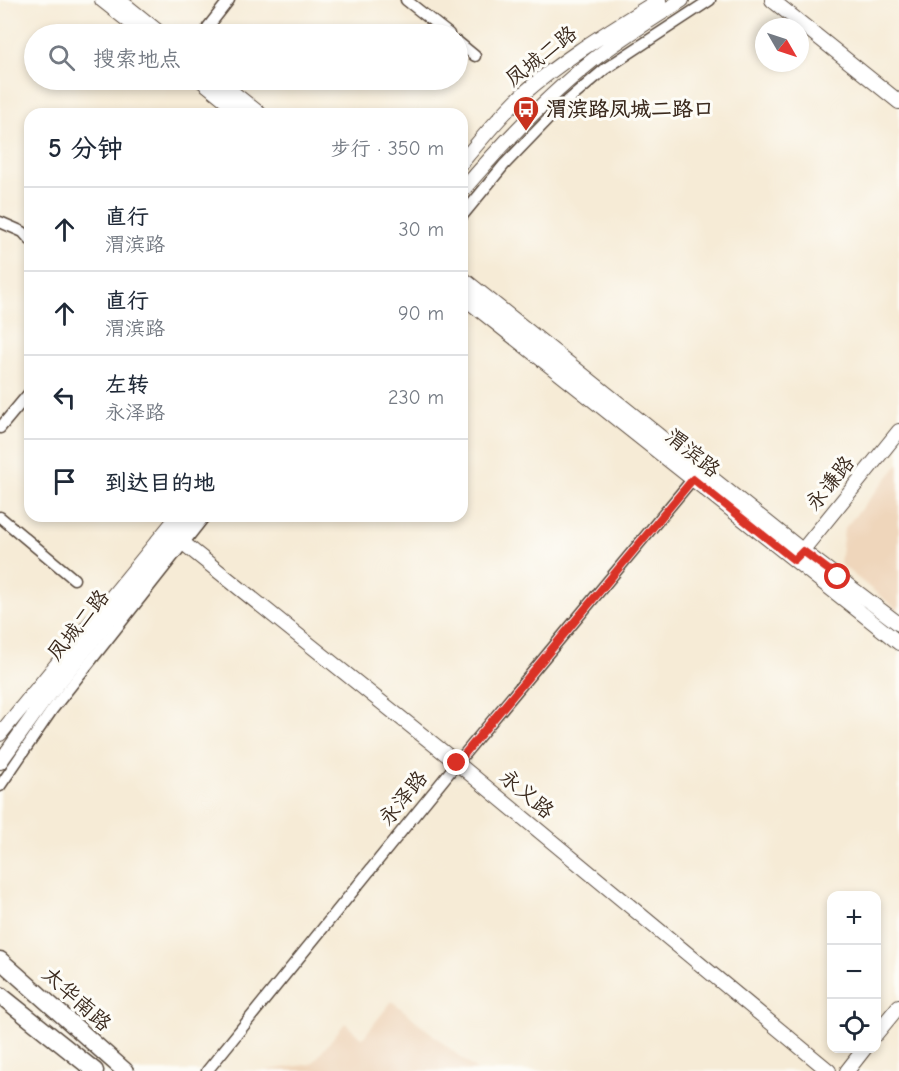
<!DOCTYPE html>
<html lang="zh">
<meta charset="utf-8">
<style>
:root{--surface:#fff;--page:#f2f2f3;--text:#1f2937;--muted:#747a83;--line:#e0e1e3}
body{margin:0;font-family:"Comic Neue","LXGW WenKai TC",sans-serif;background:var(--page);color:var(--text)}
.controls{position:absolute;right:18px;bottom:18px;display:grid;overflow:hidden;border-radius:12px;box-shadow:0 3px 9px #0003}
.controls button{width:54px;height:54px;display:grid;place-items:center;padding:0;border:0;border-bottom:2px solid var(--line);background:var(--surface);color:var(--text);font:30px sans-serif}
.compass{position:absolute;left:755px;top:18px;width:54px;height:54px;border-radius:50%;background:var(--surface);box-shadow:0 3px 9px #0003;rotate:129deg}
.stop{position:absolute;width:18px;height:18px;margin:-14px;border:4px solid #d93025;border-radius:50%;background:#fff}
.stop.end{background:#d93025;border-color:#fff;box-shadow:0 2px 6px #0008}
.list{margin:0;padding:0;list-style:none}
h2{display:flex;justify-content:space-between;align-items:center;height:78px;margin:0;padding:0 24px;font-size:26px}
h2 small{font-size:20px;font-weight:400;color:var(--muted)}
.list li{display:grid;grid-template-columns:39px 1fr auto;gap:18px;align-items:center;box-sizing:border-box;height:84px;padding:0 24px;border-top:2px solid var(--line)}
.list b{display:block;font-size:22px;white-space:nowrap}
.list p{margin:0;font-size:20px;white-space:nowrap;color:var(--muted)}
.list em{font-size:20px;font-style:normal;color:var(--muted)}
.icon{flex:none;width:33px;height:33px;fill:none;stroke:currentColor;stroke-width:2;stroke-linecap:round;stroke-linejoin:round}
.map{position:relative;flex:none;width:899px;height:1071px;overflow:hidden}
.search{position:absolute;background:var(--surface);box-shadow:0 3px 9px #0003;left:24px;top:24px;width:444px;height:66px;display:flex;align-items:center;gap:15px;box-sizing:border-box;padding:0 21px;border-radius:33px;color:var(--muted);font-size:22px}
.panel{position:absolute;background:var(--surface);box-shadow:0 3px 9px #0003;left:24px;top:108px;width:444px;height:414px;border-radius:18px}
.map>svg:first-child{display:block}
.built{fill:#efd6bb}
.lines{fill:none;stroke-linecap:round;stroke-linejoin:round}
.street-casing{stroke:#57473a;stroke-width:13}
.secondary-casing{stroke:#57473a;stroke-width:16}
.primary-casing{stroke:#57473a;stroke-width:19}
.street{stroke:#fff;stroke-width:10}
.secondary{stroke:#fff;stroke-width:14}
.primary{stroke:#fff;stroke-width:16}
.route{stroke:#d93025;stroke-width:8}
.labels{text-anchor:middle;stroke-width:6;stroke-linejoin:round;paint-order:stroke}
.street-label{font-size:21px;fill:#3b2a1e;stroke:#fdfcf7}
.poi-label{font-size:21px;font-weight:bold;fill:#3b2a1e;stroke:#fdfcf7;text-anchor:start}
</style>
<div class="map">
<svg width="899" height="1071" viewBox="0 0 899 1071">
<rect width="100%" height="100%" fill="#fdfcf7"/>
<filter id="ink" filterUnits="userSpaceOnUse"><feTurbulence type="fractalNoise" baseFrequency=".0167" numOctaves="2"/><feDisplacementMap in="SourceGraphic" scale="12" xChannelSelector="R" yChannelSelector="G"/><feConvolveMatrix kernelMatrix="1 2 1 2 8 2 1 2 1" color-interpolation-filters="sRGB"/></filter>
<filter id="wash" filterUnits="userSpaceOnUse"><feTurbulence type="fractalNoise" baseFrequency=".008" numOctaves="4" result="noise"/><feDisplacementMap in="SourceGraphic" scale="24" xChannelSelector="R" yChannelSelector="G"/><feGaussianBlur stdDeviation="1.35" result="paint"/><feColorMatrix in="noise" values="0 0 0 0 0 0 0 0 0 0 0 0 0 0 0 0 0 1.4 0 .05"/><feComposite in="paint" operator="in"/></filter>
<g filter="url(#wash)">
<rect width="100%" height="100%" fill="#f6ebd6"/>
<path class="built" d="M 899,464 L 899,611 L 840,564 L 844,529 Z
M 392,1001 L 477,1071 L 262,1071 L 312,1064 L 345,1023 L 362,1039 Z"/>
</g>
<g filter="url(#ink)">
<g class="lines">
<g class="street-casing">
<path id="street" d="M 406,0 L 449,34
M 208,27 L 229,0
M 458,42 L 475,56
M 462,216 L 504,165 L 557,110 L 605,69 L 710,0
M 0,222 L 23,232 L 30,240
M 0,428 L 30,392
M 0,517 L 74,579
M 0,786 L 52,710 L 205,516
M 207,1071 L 457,763 L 696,475"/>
</g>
<g class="secondary-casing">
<path id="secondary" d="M 102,0 L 145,34
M 119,0 L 161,34
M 772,0 L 899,102
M 201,80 L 243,114
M 217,80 L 260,114
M 462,162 C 481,139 501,115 523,94 C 565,57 613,29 659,0
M 462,191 C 502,144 545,98 593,60 C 621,38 652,19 682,0
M 462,278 L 803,551 L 899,624
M 462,296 L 899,643
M 167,530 L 457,763 L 829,1071
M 797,557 L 899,431
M 0,734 L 178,516
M 0,762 L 43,702 L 192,516
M 876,1034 L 899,1006
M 847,1071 L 865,1048"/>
</g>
<g class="primary-casing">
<path id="primary" d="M 0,960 L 125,1071
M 0,995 L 95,1071"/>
</g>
<use href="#street" class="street"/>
<use href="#secondary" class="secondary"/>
<use href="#primary" class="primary"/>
</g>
</g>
<g class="lines" filter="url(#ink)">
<path class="route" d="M 457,763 L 693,479 L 794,560 L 803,551 L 838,577"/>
</g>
<defs>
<g id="bus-pin" transform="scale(1.35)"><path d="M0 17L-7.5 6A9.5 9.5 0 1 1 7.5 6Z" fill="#c8321e" stroke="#fdfcf7"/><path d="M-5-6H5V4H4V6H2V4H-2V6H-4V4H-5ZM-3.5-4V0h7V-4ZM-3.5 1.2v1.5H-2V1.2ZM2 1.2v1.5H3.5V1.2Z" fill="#fff"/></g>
</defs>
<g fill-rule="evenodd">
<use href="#bus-pin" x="526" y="109"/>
</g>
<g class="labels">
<g class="street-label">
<text transform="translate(541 56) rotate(-38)" y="7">凤城二路</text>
<text transform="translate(693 453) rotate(39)" y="7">渭滨路</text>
<text transform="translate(830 483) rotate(-51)" y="7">永谦路</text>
<text transform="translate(78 625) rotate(-51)" y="7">凤城二路</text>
<text transform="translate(527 794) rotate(40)" y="7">永义路</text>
<text transform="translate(403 798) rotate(-51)" y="7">永泽路</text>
<text transform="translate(77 999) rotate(42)" y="7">太华南路</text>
</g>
<g class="poi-label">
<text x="546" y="116">渭滨路凤城二路口</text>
</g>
</g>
</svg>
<div class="controls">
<button>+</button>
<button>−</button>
<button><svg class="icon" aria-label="locate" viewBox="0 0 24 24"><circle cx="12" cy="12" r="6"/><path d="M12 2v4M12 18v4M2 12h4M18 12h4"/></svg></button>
</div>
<svg class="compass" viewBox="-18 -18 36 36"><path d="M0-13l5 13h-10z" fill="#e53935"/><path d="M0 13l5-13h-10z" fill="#747a83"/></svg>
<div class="stop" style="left:838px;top:577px"></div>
<div class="stop end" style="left:457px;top:763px"></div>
<div class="search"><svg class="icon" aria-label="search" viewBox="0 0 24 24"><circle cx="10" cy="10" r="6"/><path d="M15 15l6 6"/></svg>搜索地点</div>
<section class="panel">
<h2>5 分钟<small>步行 · 350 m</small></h2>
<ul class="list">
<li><svg class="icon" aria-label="ahead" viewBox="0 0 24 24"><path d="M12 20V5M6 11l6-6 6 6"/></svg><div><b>直行</b><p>渭滨路</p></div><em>30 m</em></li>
<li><svg class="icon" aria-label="ahead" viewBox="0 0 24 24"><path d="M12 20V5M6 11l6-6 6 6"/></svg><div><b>直行</b><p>渭滨路</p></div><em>90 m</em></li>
<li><svg class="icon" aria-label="left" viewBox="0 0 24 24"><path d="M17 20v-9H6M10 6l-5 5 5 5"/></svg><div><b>左转</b><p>永泽路</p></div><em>230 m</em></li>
<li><svg class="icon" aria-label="arrive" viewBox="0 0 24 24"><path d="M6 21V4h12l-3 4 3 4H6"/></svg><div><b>到达目的地</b></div></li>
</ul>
</section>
</div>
